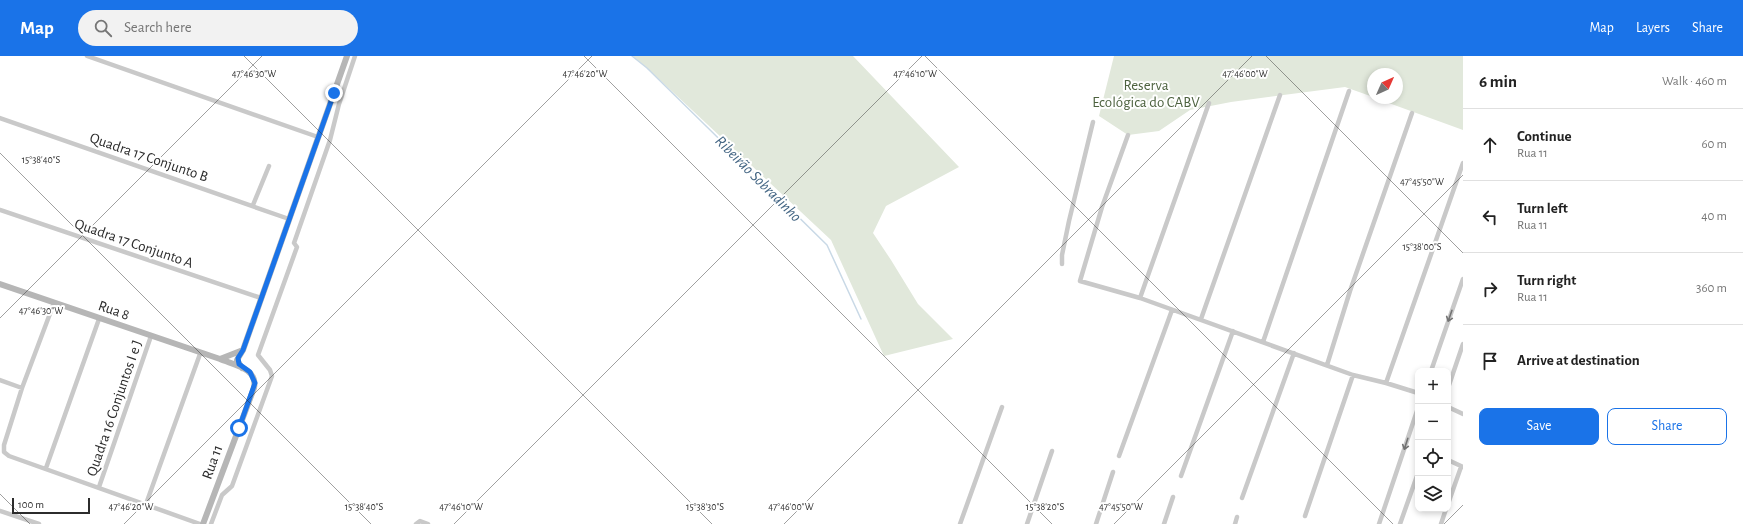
<!DOCTYPE html>
<meta charset="utf-8">
<style>
:root{--surface:#fff;--page:#f2f2f2;--text:#222;--muted:#767676;--line:#e0e0e0;--accent:#1a73e8}
body{margin:0;font-family:"Alegreya Sans",sans-serif;background:var(--page);color:var(--text)}
.controls{position:absolute;right:12px;bottom:12px;display:grid;overflow:hidden;border-radius:8px;box-shadow:0 2px 6px #0003}
.controls button{width:36px;height:36px;display:grid;place-items:center;padding:0;border:0;border-bottom:1px solid var(--line);background:var(--surface);color:var(--text);font:20px sans-serif}
.compass{position:absolute;left:1367px;top:12px;width:36px;height:36px;border-radius:50%;background:var(--surface);box-shadow:0 2px 6px #0003;rotate:45deg}
.scale{position:absolute;left:12px;bottom:10px;width:78px;box-sizing:border-box;padding-left:4px;border:2px solid #2c2c2c;border-top:0;font-size:11px;line-height:14px;white-space:nowrap;color:#2c2c2c;-webkit-text-stroke:3px #fff;paint-order:stroke}
.stop{position:absolute;width:12px;height:12px;margin:-9px;border:3px solid #1a73e8;border-radius:50%;background:#fff}
.stop.end{background:#1a73e8;border-color:#fff;box-shadow:0 1px 4px #0008}
.list{margin:0;padding:0;list-style:none}
h2{display:flex;justify-content:space-between;align-items:center;height:52px;margin:0;padding:0 16px;font-size:17px}
h2 small{font-size:13px;font-weight:400;color:var(--muted)}
.list li{display:grid;grid-template-columns:26px 1fr auto;gap:12px;align-items:center;box-sizing:border-box;height:72px;padding:0 16px;border-top:1px solid var(--line)}
.list b{display:block;font-size:15px;white-space:nowrap}
.list p{margin:0;font-size:13px;white-space:nowrap;color:var(--muted)}
.list em{font-size:13px;font-style:normal;color:var(--muted)}
.actions{display:flex;gap:8px;padding:12px 16px}
.actions a{flex:1;padding:9px 0;border:1px solid var(--accent);border-radius:8px;text-align:center;font-size:14px;color:var(--accent)}
.actions .main{background:var(--accent);color:#fff}
.icon{flex:none;width:22px;height:22px;fill:none;stroke:currentColor;stroke-width:2;stroke-linecap:round;stroke-linejoin:round}
.map{position:relative;flex:none;width:1463px;height:468px;overflow:hidden}
header{display:flex;align-items:center;gap:24px;box-sizing:border-box;height:56px;padding:0 20px;background:var(--accent);color:#fff}
header strong{font-size:19px}
nav{display:flex;gap:22px;margin-inline-start:auto;font-size:14px}
.search{width:280px;height:36px;background:var(--page);display:flex;align-items:center;gap:10px;box-sizing:border-box;padding:0 14px;border-radius:22px;color:var(--muted);font-size:15px}
main{display:flex}
aside{flex:1;background:var(--surface)}
.map>svg:first-child{display:block}
.green{fill:#e1e8db}
.lines{fill:none;stroke-linecap:round;stroke-linejoin:round}
.stream{stroke:#c9d9e6;stroke-width:1.5}
.street{stroke:#c9c9c9;stroke-width:4.5}
.secondary{stroke:#b6b6b6;stroke-width:6}
.oneway{stroke:#737373}
.route{stroke:#1a73e8;stroke-width:5}
.ticks{fill:none;stroke:#2c2c2c;stroke-width:1;stroke-opacity:0.45}
.labels{text-anchor:middle;stroke-width:4;stroke-linejoin:round;paint-order:stroke}
.park-label{font-size:15px;fill:#4d623f;stroke:#fff}
.street-label{font-size:15px;fill:#2c2c2c;stroke:#fff}
.water-label{font-size:16px;font-style:italic;fill:#446684;stroke:#fff}
.ticks-label{font-size:10px;text-anchor:middle;fill:#2c2c2c;stroke:#fff;stroke-width:4;stroke-linejoin:round;paint-order:stroke}
</style>
<header>
<strong>Map</strong>
<div class="search"><svg class="icon" aria-label="search" viewBox="0 0 24 24"><circle cx="10" cy="10" r="6"/><path d="M15 15l6 6"/></svg>Search here</div>
<nav><a>Map</a><a>Layers</a><a>Share</a></nav>
</header>
<main>
<div class="map">
<svg width="1463" height="468" viewBox="0 0 1463 468">
<rect width="100%" height="100%" fill="#fff"/>
<path class="green" d="M 633,0 L 853,0 L 959,111 L 886,150 L 873,177 L 891,204 L 918,248 L 953,283 L 884,300 L 831,184 L 647,12 Z
M 1114,0 L 1463,0 L 1463,74 L 1375,42 L 1397,42 L 1397,18 L 1373,18 L 1373,41 L 1345,31 L 1231,46 L 1190,54 L 1159,75 L 1128,79 L 1099,60 Z"/>
<g class="lines">
<path class="stream" d="M 632,0 L 647,12 L 827,189 L 861,263"/>
<path class="street" d="M 87,0 L 318,81
M 0,62 L 289,163
M 1128,79 L 1102,151 L 1080,225 L 1140,242 L 1353,319 L 1386,327 L 1418,337
M 253,149 L 269,110
M 0,154 L 261,242
M 1062,208 L 1062,199 L 1069,165 L 1093,66
M 1140,242 L 1209,47
M 54,247 L 22,332 L 4,389 L 4,396 L 9,400 L 200,468
M 1201,263 L 1280,39
M 1263,286 L 1349,35
M 1327,309 L 1350,235 L 1412,57
M 1431,315 L 1463,223
M 0,324 L 22,332
M 1386,327 L 1463,107
M 1448,332 L 1463,288
M 1448,351 L 1463,358
M 1119,400 L 1172,254
M 1448,404 L 1463,411
M 46,412 L 99,263
M 1181,420 L 1233,275
M 99,431 L 151,280
M 1242,442 L 1294,297
M 146,448 L 200,298
M 1448,448 L 1461,411
M 0,455 L 39,468
M 1305,460 L 1353,319
M 211,468 L 222,439 L 232,430 L 272,320 L 270,314 L 258,299 L 297,191 L 294,187 L 330,84 L 339,48 L 355,0
M 416,468 L 420,465 L 428,468
M 960,468 L 1002,351
M 1027,468 L 1052,395
M 1096,468 L 1113,416
M 1164,468 L 1173,441
M 1235,468 L 1237,461
M 1379,468 L 1418,352
M 1400,468 L 1418,417
M 1441,468 L 1446,453"/>
<path class="secondary" d="M 0,228 L 220,303 C 234,309 258,312 254,332 L 203,468
M 220,303 L 243,294
M 242,312 L 237,304 L 243,294 L 347,0"/>
</g>
<defs><path id="oneway-shaft" d="M-6 0H5M1.5-3L5.5 0L1.5 3" fill="none" stroke-width="1.6" stroke-linecap="round" stroke-linejoin="round"/></defs>
<g class="oneway">
<use href="#oneway-shaft" transform="translate(1450 260) rotate(109)"/>
<use href="#oneway-shaft" transform="translate(1406 388) rotate(108)"/>
</g>
<g class="lines">
<path class="route" d="M 239,372 L 255,327 L 250,316 L 239,308 L 238,302 L 243,294 L 334,37"/>
</g>
<path class="ticks" d="M 244,0 L 712,468M 584,0 L 1052,468M 925,0 L 1393,468M 1266,0 L 1463,197M 0,97 L 371,468M 0,262 L 262,0M 0,438 L 30,468M 124,468 L 592,0M 454,468 L 922,0M 784,468 L 1252,0M 1114,468 L 1463,119M 1444,468 L 1463,449"/>
<g class="labels">
<g class="park-label">
<text x="1146" y="34">Reserva<tspan x="1146" dy="17">Ecológica do CABV</tspan></text>
</g>
<g class="street-label">
<text transform="translate(149 101) rotate(19)" y="5">Quadra 17 Conjunto B</text>
<text transform="translate(134 187) rotate(19)" y="5">Quadra 17 Conjunto A</text>
<text transform="translate(114 254) rotate(19)" y="5">Rua 8</text>
<text transform="translate(114 352) rotate(-71)" y="5">Quadra 16 Conjuntos I e J</text>
<text transform="translate(212 406) rotate(-70)" y="5">Rua 11</text>
</g>
<g class="water-label">
<text transform="translate(759 122) rotate(45)" y="6">Ribeirão Sobradinho</text>
</g>
</g>
<g class="ticks-label">
<text x="254" y="21">47°46'30"W</text>
<text x="585" y="21">47°46'20"W</text>
<text x="915" y="21">47°46'10"W</text>
<text x="1245" y="21">47°46'00"W</text>
<text x="41" y="107">15°38'40"S</text>
<text x="1422" y="129">47°45'50"W</text>
<text x="1422" y="194">15°38'00"S</text>
<text x="41" y="258">47°46'30"W</text>
<text x="131" y="454">47°46'20"W</text>
<text x="364" y="454">15°38'40"S</text>
<text x="461" y="454">47°46'10"W</text>
<text x="705" y="454">15°38'30"S</text>
<text x="791" y="454">47°46'00"W</text>
<text x="1045" y="454">15°38'20"S</text>
<text x="1121" y="454">47°45'50"W</text>
</g>
</svg>
<div class="controls">
<button>+</button>
<button>−</button>
<button><svg class="icon" aria-label="locate" viewBox="0 0 24 24"><circle cx="12" cy="12" r="6"/><path d="M12 2v4M12 18v4M2 12h4M18 12h4"/></svg></button>
<button><svg class="icon" aria-label="layers" viewBox="0 0 24 24"><path d="M12 4l9 5-9 5-9-5zM3 14l9 5 9-5"/></svg></button>
</div>
<svg class="compass" viewBox="-18 -18 36 36"><path d="M0-13l5 13h-10z" fill="#e53935"/><path d="M0 13l5-13h-10z" fill="#767676"/></svg>
<div class="scale">100 m</div>
<div class="stop" style="left:239px;top:372px"></div>
<div class="stop end" style="left:334px;top:37px"></div>
</div>
<aside>
<h2>6 min<small>Walk · 460 m</small></h2>
<ul class="list">
<li><svg class="icon" aria-label="ahead" viewBox="0 0 24 24"><path d="M12 20V5M6 11l6-6 6 6"/></svg><div><b>Continue</b><p>Rua 11</p></div><em>60 m</em></li>
<li><svg class="icon" aria-label="left" viewBox="0 0 24 24"><path d="M17 20v-9H6M10 6l-5 5 5 5"/></svg><div><b>Turn left</b><p>Rua 11</p></div><em>40 m</em></li>
<li><svg class="icon" aria-label="right" viewBox="0 0 24 24"><path d="M7 20v-9h11M14 6l5 5-5 5"/></svg><div><b>Turn right</b><p>Rua 11</p></div><em>360 m</em></li>
<li><svg class="icon" aria-label="arrive" viewBox="0 0 24 24"><path d="M6 21V4h12l-3 4 3 4H6"/></svg><div><b>Arrive at destination</b></div></li>
</ul>
<div class="actions"><a class="main">Save</a><a>Share</a></div>
</aside>
</main>
